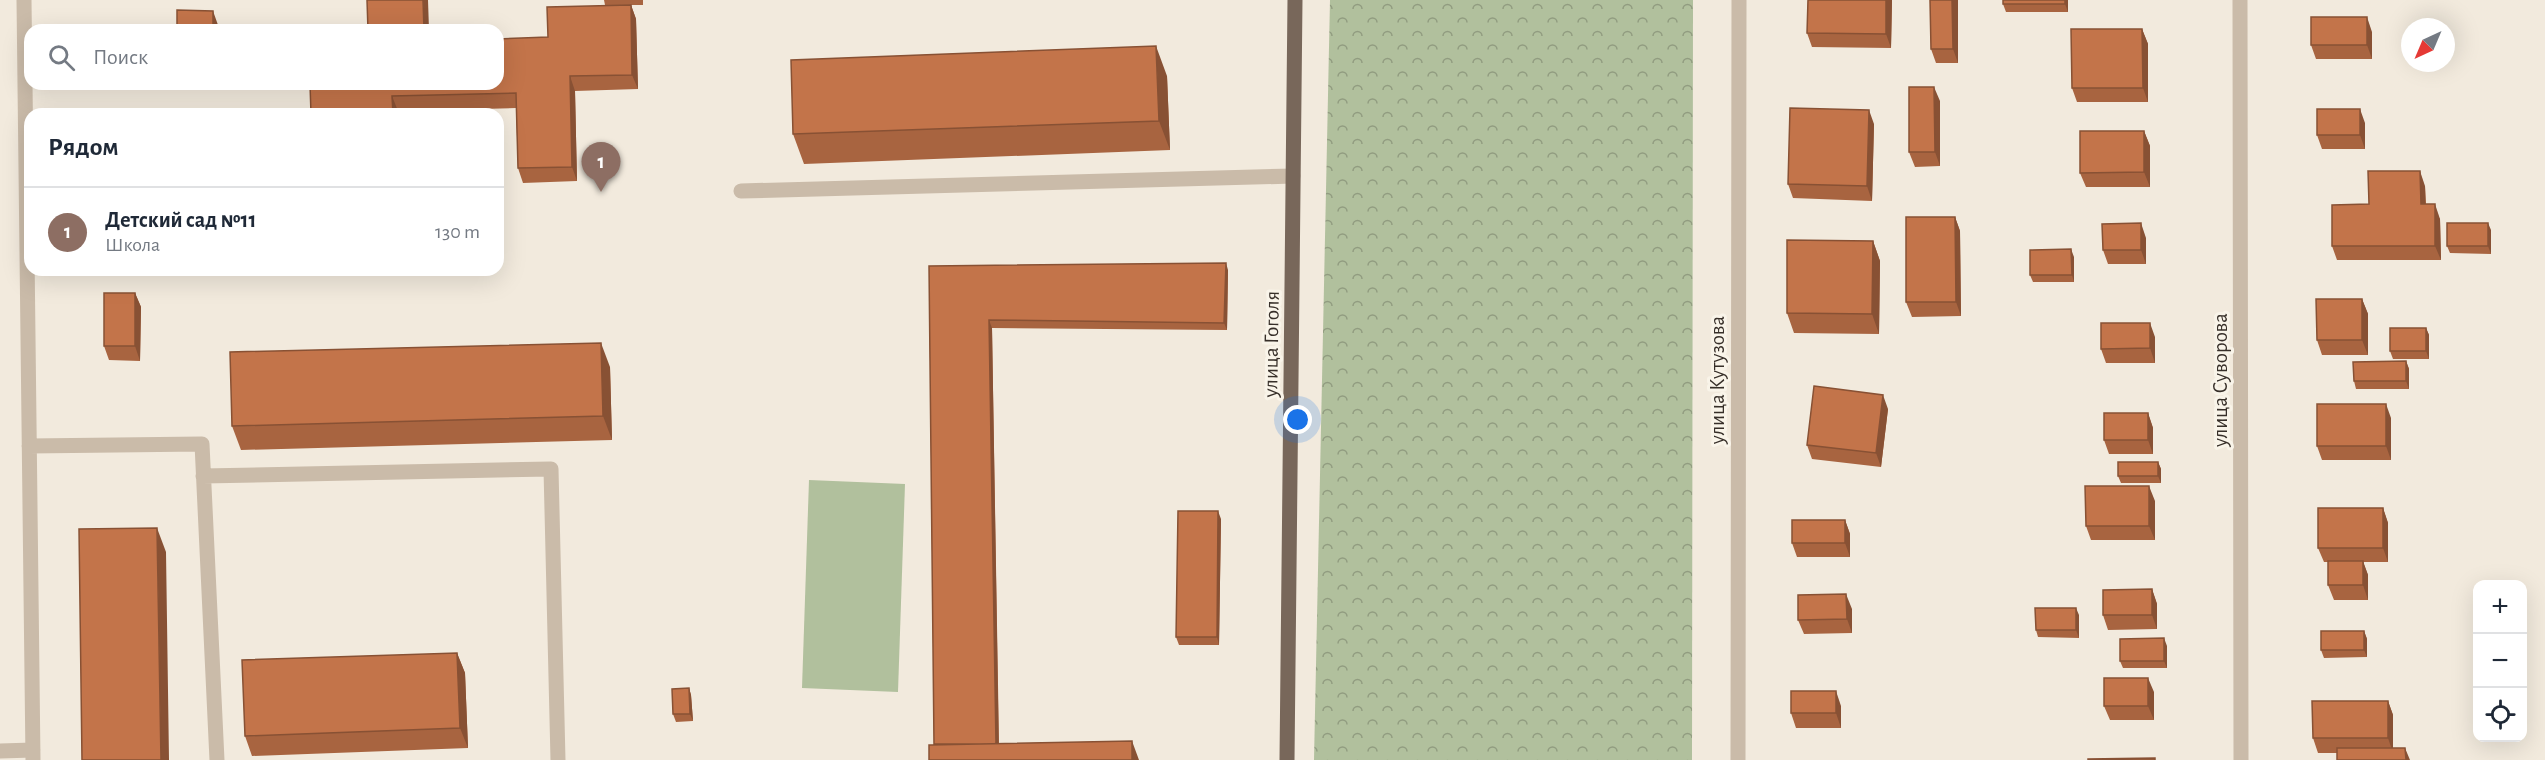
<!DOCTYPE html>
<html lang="ru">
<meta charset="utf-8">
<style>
:root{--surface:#fff;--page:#f6f6f7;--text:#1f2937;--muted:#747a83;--line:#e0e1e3;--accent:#1a73e8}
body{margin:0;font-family:"Alegreya Sans",sans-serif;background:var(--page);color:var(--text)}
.controls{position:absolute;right:18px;bottom:18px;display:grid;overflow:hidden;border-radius:12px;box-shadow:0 6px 24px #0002}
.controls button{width:54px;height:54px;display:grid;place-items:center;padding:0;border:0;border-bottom:2px solid var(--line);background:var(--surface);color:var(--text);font:30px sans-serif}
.compass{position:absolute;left:2401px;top:18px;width:54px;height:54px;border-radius:50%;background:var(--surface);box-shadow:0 6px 24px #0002;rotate:224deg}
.you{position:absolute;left:1298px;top:420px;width:21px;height:21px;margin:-15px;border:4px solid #fff;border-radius:50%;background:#1a73e8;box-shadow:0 0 0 9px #1a73e833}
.badge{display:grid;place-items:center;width:39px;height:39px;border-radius:50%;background:var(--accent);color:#fff;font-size:20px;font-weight:700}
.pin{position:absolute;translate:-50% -50px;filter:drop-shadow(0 2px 3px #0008)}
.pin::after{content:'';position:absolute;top:32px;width:21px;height:18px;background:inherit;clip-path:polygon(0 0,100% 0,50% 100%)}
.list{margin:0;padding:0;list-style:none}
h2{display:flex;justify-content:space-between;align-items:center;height:78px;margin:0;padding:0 24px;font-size:26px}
h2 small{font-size:20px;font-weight:400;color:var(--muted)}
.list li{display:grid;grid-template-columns:39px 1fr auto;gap:18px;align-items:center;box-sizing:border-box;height:90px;padding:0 24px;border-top:2px solid var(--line)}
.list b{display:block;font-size:22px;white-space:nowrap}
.list p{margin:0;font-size:20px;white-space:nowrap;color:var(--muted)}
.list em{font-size:20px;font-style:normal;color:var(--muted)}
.icon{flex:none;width:33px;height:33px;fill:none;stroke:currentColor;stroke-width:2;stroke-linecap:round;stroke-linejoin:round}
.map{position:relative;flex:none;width:2545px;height:760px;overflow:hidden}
.search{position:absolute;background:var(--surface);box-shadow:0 6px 24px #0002;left:24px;top:24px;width:480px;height:66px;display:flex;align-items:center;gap:15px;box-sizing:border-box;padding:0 21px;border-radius:18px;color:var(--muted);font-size:22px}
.panel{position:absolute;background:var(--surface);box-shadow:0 6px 24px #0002;left:24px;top:108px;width:480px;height:168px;border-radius:18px}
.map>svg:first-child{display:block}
.forest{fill:url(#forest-crowns)}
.pitch{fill:#b1c09d}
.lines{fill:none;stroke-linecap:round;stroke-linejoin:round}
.minor{stroke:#cabba9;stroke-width:15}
.major{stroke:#78675a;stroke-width:15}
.wall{fill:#a86440}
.shaded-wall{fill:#885134}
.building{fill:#c3744a;stroke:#885134;stroke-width:1.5}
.labels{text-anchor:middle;stroke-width:6;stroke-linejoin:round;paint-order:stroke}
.street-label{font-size:21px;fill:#372f29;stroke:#f9f4e9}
</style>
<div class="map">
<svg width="2545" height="760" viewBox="0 0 2545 760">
<defs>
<pattern id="forest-crowns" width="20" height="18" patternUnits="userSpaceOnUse" patternTransform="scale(1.5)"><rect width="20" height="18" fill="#b1c09d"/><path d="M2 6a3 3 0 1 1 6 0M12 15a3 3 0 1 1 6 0" fill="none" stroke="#919c80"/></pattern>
</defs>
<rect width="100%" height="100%" fill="#f2eadd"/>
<path class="forest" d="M 1330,0 L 1693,0 L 1692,760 L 1314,760 Z"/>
<path class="pitch" d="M 809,480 L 905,484 L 898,692 L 802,688 Z"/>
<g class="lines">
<path class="minor" d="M 24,0 L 33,760
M 2240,0 L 2241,760
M 741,191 L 1293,176
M 29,446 L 202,444 L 217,760
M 203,476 L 551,469 L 558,760
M 0,751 L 33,750
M 1738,760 L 1739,0"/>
<path class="major" d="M 1287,760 L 1295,0"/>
</g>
<path class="wall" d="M 604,0 L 643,0 L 643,5 L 631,5 L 636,19 L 638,89 L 575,91 L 577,181 L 523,183 L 518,168 L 516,108 L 398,111 L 398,114 L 311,114 L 548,37 L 605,5 Z
M 1808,0 L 1892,0 L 1891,48 L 1812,47 L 1807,33 Z
M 1930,0 L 1958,0 L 1958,63 L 1936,63 L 1931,49 Z
M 2068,0 L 2068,12 L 2006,12 L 2003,4 Z
M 2142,29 L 2148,44 L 2148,102 L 2077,102 L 2072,88 Z
M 2372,32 L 2372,59 L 2316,59 L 2311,45 Z
M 1167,76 L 1170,150 L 804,164 L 793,134 Z
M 1940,101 L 1940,166 L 1915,167 L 1909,152 Z
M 2365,123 L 2365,149 L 2322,149 L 2317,135 Z
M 1874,124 L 1872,201 L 1793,198 L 1788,184 Z
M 2144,131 L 2150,146 L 2150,187 L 2086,187 L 2080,173 Z
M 2425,186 L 2426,204 L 2440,219 L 2441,260 L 2337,260 L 2332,246 L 2369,204 Z
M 1955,217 L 1960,231 L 1961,316 L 1912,317 L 1906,302 Z
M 2491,230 L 2491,254 L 2450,253 L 2447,246 Z
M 2146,238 L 2146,264 L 2108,264 L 2103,250 Z
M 1873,241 L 1880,261 L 1879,334 L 1794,333 L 1787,313 Z
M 2074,257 L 2074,282 L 2033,282 L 2030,275 Z
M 929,266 L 1228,270 L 1227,330 L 992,328 L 999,743 L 934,744 Z
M 135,293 L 141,307 L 140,361 L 109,360 L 104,346 Z
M 2362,299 L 2368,314 L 2368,355 L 2322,355 L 2317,340 Z
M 2426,328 L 2429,335 L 2429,359 L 2393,359 L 2390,351 Z
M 2155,337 L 2155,363 L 2106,363 L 2101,349 Z
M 2406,361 L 2409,369 L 2409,389 L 2356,389 L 2354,381 Z
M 610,367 L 612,440 L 241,450 L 232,426 Z
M 1888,409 L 1881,467 L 1812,459 L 1807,445 Z
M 2148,413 L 2153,428 L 2153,454 L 2109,454 L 2104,440 Z
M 2391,418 L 2391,460 L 2322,460 L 2317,446 Z
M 2158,462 L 2161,469 L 2161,483 L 2121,483 L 2118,476 Z
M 2155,501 L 2155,540 L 2091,540 L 2086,526 Z
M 2383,508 L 2388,523 L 2388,562 L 2363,562 L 2368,575 L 2368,600 L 2334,600 L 2328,585 L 2328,562 L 2324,562 L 2318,548 Z
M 1221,519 L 1219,645 L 1179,645 L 1176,637 Z
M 1845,520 L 1850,534 L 1850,557 L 1797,557 L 1792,543 Z
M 2152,589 L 2157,604 L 2157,629 L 2108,630 L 2103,615 Z
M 1852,609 L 1852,633 L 1804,634 L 1798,620 Z
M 2079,615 L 2079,638 L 2038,637 L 2036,630 Z
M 2364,631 L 2367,639 L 2367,657 L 2324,658 L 2321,650 Z
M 2167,646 L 2167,668 L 2123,668 L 2120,661 Z
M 457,653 L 465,673 L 468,748 L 252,756 L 245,736 Z
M 689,688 L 691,695 L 693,721 L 676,722 L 673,714 Z
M 2154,692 L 2154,720 L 2110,720 L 2104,706 Z
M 2388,701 L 2393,715 L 2393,748 L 2337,753 L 2318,753 L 2313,738 Z
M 1841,706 L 1841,728 L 1796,728 L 1791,713 Z"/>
<path class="shaded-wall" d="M 423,0 L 428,0 L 429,30 L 424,30 Z
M 1886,0 L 1892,0 L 1891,48 L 1886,34 Z
M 1952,0 L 1958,0 L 1958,63 L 1953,49 Z
M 2065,0 L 2068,0 L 2068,12 L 2065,4 Z
M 631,5 L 636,19 L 638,89 L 632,75 Z
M 213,11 L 218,25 L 218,30 L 213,30 Z
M 2367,17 L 2372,32 L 2372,59 L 2367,45 Z
M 2142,29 L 2148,44 L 2148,102 L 2143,88 Z
M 1156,46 L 1167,76 L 1170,150 L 1159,121 Z
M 570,76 L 575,91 L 577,181 L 572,167 Z
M 1934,87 L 1940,101 L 1940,166 L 1935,152 Z
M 392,96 L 398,111 L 398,114 L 393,114 Z
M 2360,109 L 2365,123 L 2365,149 L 2360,135 Z
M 1869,110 L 1874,124 L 1872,201 L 1867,186 Z
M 2144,131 L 2150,146 L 2150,187 L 2144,172 Z
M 2420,171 L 2425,186 L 2426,219 L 2421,204 Z
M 2435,204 L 2440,219 L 2441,260 L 2435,246 Z
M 1955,217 L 1960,231 L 1961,316 L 1956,302 Z
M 2141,223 L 2146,238 L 2146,264 L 2141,250 Z
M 2488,223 L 2491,230 L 2491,254 L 2488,246 Z
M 1873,241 L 1880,261 L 1879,334 L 1872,314 Z
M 2071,249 L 2074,257 L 2074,282 L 2072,275 Z
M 1226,263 L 1228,270 L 1227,330 L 1224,323 Z
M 135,293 L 141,307 L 140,361 L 135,346 Z
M 2362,299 L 2368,314 L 2368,355 L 2362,340 Z
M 989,320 L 992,328 L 999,760 L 996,756 Z
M 2150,323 L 2155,337 L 2155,363 L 2150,348 Z
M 2426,328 L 2429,335 L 2429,359 L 2426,351 Z
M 601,343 L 610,367 L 612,440 L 603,416 Z
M 2406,361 L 2409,369 L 2409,389 L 2406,381 Z
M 1883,395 L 1888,409 L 1881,467 L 1876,453 Z
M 2386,404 L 2391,418 L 2391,460 L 2386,446 Z
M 2148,413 L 2153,428 L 2153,454 L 2148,440 Z
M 2158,462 L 2161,469 L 2161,483 L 2158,476 Z
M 2149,486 L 2155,501 L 2155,540 L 2149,526 Z
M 2383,508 L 2388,523 L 2388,562 L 2383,548 Z
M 1218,511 L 1221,519 L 1219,645 L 1217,637 Z
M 1845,520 L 1850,534 L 1850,557 L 1845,543 Z
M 157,528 L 166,552 L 169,760 L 161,760 Z
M 2363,561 L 2368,575 L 2368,600 L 2363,585 Z
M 2152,589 L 2157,604 L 2157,629 L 2152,615 Z
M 1846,594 L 1852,609 L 1852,633 L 1847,619 Z
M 2076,608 L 2079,615 L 2079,638 L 2076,630 Z
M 2364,631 L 2367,639 L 2367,657 L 2364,650 Z
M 2164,638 L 2167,646 L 2167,668 L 2164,661 Z
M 457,653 L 465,673 L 468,748 L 460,728 Z
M 2148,678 L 2154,692 L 2154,720 L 2148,706 Z
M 689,688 L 691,695 L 693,721 L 690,714 Z
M 1836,691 L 1841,706 L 1841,728 L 1836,713 Z
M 2388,701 L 2393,715 L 2393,753 L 2388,738 Z
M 1132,741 L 1139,760 L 1132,760 Z
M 2405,748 L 2410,760 L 2406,760 Z"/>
<path class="building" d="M 367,0 L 423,0 L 424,30 L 368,30 Z
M 1808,0 L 1886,0 L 1886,34 L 1807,33 Z
M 1930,0 L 1952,0 L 1953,49 L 1931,49 Z
M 2003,0 L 2065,0 L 2065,4 L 2003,4 Z
M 631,5 L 632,75 L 570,76 L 572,167 L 518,168 L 516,93 L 392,96 L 393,114 L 311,114 L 310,84 L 498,84 L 498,39 L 548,37 L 547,7 Z
M 177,10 L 213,11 L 213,30 L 177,30 Z
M 2311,17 L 2367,17 L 2367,45 L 2311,45 Z
M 2071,29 L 2142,29 L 2143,88 L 2072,88 Z
M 1156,46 L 1159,121 L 793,134 L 791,60 Z
M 1909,87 L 1934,87 L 1935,152 L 1909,152 Z
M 1790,108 L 1869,110 L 1867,186 L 1788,184 Z
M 2317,109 L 2360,109 L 2360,135 L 2317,135 Z
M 2080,131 L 2144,131 L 2144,172 L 2080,173 Z
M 2368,171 L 2420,171 L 2421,204 L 2435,204 L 2435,246 L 2332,246 L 2332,205 L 2369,204 Z
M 1906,217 L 1955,217 L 1956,302 L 1906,302 Z
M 2141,223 L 2141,250 L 2103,250 L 2102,224 Z
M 2447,223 L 2488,223 L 2488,246 L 2447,246 Z
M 1787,240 L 1873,241 L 1872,314 L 1787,313 Z
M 2071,249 L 2072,275 L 2030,275 L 2030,250 Z
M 1226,263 L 1224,323 L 989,320 L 996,744 L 934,744 L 929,266 Z
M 104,293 L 135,293 L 135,346 L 104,346 Z
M 2316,299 L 2362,299 L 2362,340 L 2317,340 Z
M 2101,323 L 2150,323 L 2150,348 L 2101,349 Z
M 2390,328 L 2426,328 L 2426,351 L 2390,351 Z
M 601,343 L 603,416 L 232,426 L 230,352 Z
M 2406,361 L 2406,381 L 2354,381 L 2353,362 Z
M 1814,386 L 1883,395 L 1876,453 L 1807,445 Z
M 2317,404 L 2386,404 L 2386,446 L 2317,446 Z
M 2104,413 L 2148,413 L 2148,440 L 2104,440 Z
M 2118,462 L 2158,462 L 2158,476 L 2118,476 Z
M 2085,486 L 2149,486 L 2149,526 L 2086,526 Z
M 2318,508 L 2383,508 L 2383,548 L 2318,548 Z
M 1178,511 L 1218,511 L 1217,637 L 1176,637 Z
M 1792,520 L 1845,520 L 1845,543 L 1792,543 Z
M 157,528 L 161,760 L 82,760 L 79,529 Z
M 2328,561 L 2363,561 L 2363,585 L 2328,585 Z
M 2152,589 L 2152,615 L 2103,615 L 2103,590 Z
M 1846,594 L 1847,619 L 1798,620 L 1798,595 Z
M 2035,608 L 2076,608 L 2076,630 L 2036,630 Z
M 2321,631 L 2364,631 L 2364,650 L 2321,650 Z
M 2164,638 L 2164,661 L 2120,661 L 2120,639 Z
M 457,653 L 460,728 L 245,736 L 242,660 Z
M 2104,678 L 2148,678 L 2148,706 L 2104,706 Z
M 689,688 L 690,714 L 673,714 L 672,689 Z
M 1791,691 L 1836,691 L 1836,713 L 1791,713 Z
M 2312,701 L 2388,701 L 2388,738 L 2313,738 Z
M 1132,741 L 1132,760 L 929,760 L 929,745 Z
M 2337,748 L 2405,748 L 2406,760 L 2337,760 Z
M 2155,758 L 2155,760 L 2088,760 L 2088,759 Z"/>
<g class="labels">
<g class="street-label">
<text transform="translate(1271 344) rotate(-89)" y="7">улица Гоголя</text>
<text transform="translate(1717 380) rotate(-90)" y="7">улица Кутузова</text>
<text transform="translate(2220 380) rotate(-90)" y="7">улица Суворова</text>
</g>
</g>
</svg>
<div class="controls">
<button>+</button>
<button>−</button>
<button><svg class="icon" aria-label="locate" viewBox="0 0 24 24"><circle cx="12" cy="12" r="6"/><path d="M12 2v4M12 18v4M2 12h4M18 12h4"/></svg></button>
</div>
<svg class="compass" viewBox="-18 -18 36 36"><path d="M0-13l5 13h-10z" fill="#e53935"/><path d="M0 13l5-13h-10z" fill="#747a83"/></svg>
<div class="you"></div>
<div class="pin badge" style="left:601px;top:192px;background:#8d6e63">1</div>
<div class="search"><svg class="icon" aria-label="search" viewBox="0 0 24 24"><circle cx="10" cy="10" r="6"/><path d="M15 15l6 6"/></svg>Поиск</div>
<section class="panel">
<h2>Рядом<small></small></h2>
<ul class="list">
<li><span class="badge" style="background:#8d6e63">1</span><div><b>Детский сад №11</b><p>Школа</p></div><em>130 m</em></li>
</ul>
</section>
</div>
